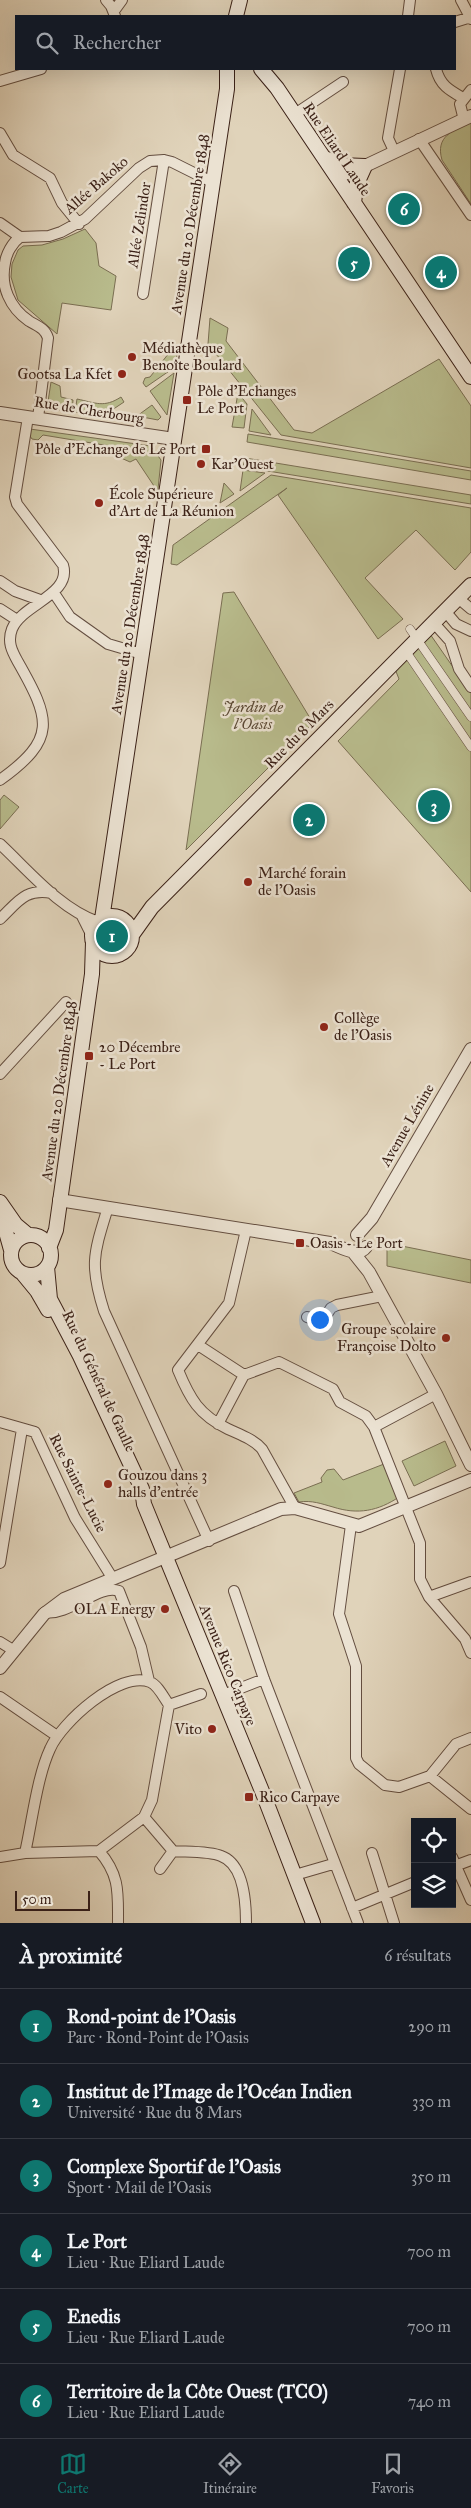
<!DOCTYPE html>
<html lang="fr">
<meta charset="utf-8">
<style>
:root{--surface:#171b24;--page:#242831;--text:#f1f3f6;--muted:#9ea1a6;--line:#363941;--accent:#0f766e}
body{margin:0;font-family:"IM FELL Great Primer",serif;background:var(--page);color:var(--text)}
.controls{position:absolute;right:15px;bottom:15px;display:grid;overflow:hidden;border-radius:0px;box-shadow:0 5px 20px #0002}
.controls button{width:45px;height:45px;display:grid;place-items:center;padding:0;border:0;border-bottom:1px solid var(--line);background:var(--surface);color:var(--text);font:25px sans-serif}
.scale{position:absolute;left:15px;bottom:12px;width:75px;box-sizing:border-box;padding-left:5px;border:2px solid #3b2117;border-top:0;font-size:14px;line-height:18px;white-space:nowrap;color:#3b2117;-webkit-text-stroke:4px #ebe2d2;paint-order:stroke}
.you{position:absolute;left:319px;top:1319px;width:18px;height:18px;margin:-12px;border:4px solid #fff;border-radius:50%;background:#1a73e8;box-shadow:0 0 0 8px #1a73e833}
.badge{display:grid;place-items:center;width:32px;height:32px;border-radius:50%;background:var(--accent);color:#fff;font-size:16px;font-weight:700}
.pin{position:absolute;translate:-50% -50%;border:2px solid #fff;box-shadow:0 1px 5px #0006}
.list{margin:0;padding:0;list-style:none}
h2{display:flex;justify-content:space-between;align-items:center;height:65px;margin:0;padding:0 20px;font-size:21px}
h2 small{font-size:16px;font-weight:400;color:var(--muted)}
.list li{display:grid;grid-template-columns:32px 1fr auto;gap:15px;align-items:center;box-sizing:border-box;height:75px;padding:0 20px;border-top:1px solid var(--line)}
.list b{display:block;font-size:19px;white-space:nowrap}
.list p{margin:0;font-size:16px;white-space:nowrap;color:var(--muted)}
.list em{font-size:16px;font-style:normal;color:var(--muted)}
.icon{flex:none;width:28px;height:28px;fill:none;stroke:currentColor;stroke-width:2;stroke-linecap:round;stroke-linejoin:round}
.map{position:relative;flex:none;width:471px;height:1923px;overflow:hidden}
.search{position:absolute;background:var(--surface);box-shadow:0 5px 20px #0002;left:15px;right:15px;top:15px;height:55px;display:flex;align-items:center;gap:12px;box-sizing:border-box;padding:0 18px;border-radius:0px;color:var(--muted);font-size:19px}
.sheet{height:515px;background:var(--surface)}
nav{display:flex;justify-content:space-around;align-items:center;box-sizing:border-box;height:70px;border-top:1px solid var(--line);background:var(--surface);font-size:14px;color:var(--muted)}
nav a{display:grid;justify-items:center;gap:2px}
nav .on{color:var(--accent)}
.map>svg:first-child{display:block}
.green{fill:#b8bb8c;stroke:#7a6e52}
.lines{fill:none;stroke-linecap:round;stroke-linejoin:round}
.pedestrian-casing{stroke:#644e40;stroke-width:9}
.minor-casing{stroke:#644e40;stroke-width:12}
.tertiary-casing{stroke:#644e40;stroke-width:14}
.secondary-casing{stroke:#3b2117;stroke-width:16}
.pedestrian{stroke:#ebe2d2;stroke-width:8}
.minor{stroke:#ebe2d2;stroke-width:10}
.tertiary{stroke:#ebe2d2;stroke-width:12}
.secondary{stroke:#ebe2d2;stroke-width:14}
.poi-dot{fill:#8f2418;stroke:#ebe2d2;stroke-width:2}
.labels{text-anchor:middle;stroke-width:5;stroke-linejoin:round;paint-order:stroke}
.street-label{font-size:15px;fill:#3b2117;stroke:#ebe2d2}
.poi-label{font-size:15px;fill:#3b2117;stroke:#ebe2d2;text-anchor:start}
.park-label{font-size:15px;font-style:italic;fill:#5a4834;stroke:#ebe2d2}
</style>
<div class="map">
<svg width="471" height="1923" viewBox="0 0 471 1923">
<rect width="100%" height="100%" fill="#e0d3ba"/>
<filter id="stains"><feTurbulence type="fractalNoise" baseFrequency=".004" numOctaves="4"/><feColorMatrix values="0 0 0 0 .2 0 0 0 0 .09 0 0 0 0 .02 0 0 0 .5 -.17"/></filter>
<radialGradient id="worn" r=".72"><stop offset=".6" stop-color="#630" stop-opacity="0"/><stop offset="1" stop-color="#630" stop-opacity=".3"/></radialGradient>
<path class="green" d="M 471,121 L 471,204 L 442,160 C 435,136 453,131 471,121 Z
M 85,229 L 96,243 L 99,266 L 116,276 L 111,310 L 62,303 L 57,334 L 18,300 L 11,277 L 12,264 L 18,250 L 23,246 L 42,245 L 63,239 Z
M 210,318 L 228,328 L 226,341 L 294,430 L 312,433 L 439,359 L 471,406 L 471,468 L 281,435 L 208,344 Z
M 169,353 L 177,354 L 175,367 L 146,387 L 143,383 L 145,378 L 150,377 Z
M 174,373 L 167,415 L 150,391 Z
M 51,382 L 60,386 L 61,397 L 73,400 L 72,412 L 47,408 Z
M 238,393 L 247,404 L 244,428 L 232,427 Z
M 121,397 L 124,402 L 103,416 L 75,412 L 77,399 C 96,403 104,408 121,397 Z
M 152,405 L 161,417 L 158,420 L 137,416 Z
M 252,409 L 271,435 L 249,431 Z
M 30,429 L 151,446 L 161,460 L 157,499 L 151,496 L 154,486 L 136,459 L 130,462 L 110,453 L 116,447 L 43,435 L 38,440 L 32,439 L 30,436 Z
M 248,434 L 471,471 L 471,480 L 247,442 Z
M 245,458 L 471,495 L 471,504 L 243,467 Z
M 243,470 L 265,473 L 240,491 Z
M 271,475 L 471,508 L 471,552 L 455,570 L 416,530 L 365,578 L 403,619 L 378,639 L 278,495 L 287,488 L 177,565 L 171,564 L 173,545 Z
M 224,483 L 234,494 L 220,503 Z
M 234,592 L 313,723 L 186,850 L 223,593 Z
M 430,634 L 471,693 L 471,892 L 338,741 L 399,679 L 395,669 Z
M 4,795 L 19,807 L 0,829 L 0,800 Z
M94 936a19 19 0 1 1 38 0a19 19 0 1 1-38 0Z
M 387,1243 L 471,1260 L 471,1283 L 387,1266 Z
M 445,1441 L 456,1466 L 414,1486 L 402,1461 Z
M 384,1464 L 399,1497 C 378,1511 358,1515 333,1507 C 322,1504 312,1500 299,1502 L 294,1493 L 322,1482 L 321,1478 L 327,1470 L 334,1469 L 343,1480 Z"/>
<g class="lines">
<g class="pedestrian-casing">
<path id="pedestrian" d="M 410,629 L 471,717
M 405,650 L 471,747"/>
</g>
<g class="minor-casing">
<path id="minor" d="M 106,0 L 111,6 L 115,16
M 461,0 L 471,19
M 114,11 L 122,0
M 408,16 L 410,0
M 455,22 L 471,17
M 436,69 C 440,85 449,90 463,98
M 0,81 L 41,69
M 295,114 L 343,82
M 464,120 L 460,104 L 471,90
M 0,133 L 13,155 L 50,178 L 62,203 L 79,224
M 419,139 L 471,215
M 394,151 L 388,138 L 400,69
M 0,223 L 20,237 L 49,236 L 61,232 L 85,219 L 139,168 L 150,161 L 164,160 L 172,162 L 212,182
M 20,237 C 12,243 6,254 5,263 C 0,286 10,308 29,321 C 37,326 45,328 48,338 L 38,418
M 143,294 L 164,160
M 0,581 L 15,591 L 40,600
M 54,593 L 70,617 L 108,644 L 142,654
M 458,598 L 471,609
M 0,609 L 17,620
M 445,611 L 456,624 L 471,631
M 433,622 L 450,641 L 459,669 L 471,687
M 0,780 C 57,739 51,720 18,662 C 12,651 7,642 12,629 C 22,604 72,595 63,565 L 17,504 L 15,497 L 28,417
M 0,844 C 29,871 60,909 98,922
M 82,916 L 93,938
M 0,919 C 18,902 25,888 52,893
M 0,1074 L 66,1002
M 108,1207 C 94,1253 89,1264 104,1311 L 209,1541
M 246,1230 L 229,1303 L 178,1370 C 190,1399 199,1415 228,1429 C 241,1435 253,1439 262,1449 L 295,1508
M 307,1317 L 322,1322 L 331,1308 L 337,1305 L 382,1296
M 198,1345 L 244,1375 L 279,1362 L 333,1389 L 340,1402 L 366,1416 L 374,1427 L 420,1543 L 420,1579 L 429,1597 L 465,1639 L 471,1653
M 0,1422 L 35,1432 L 75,1518 L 113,1579
M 218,1424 L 244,1375
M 374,1427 L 436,1394
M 351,1525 L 339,1614 L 356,1666 L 356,1758 L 359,1764 L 385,1785 L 399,1787 L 430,1776 L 456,1744 L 471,1738
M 0,1563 L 22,1429
M 234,1591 L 264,1679 L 358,1923
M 429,1597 L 471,1582
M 45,1612 C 68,1617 99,1583 119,1591 L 141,1647 L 149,1681
M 0,1642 L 13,1650
M 223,1695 L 264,1679
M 0,1697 L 57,1736
M 169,1705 L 201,1694
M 430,1776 L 471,1809
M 144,1817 L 173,1851 C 186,1852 210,1851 221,1856 C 244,1864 246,1903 246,1923
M 99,1851 C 120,1875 118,1893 118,1923
M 372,1853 L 394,1923
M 0,1857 L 25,1853 L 99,1851 L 144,1817 L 152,1800 L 169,1705 C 164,1698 158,1685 150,1682 C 119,1670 61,1723 50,1749 C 37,1777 32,1822 25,1853
M 452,1857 L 471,1900
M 452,1867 L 471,1860
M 160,1869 L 173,1851
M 295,1875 L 333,1864
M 352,1908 L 415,1882"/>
</g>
<g class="tertiary-casing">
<path id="tertiary" d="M 337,177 L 365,166 L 471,116
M 0,413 L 174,439
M 59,1200 L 330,1243 C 341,1247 358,1258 366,1247
M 357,1235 L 372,1218 L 471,1049
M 353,1252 L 369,1272 L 436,1394 L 471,1465
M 0,1668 L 44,1614 L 64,1599 L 281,1509 L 295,1508 L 359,1526 L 471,1480"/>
</g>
<g class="secondary-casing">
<path id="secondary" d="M 236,16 L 240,0
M 261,69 L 277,88 L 471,377
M 325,158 L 340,165 L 365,166 L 356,186 L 354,203
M92 936a20 20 0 1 1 40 0a20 20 0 1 1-40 0Z
M 102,919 L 227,89 L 227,69
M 132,935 L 152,907 L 471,585
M 0,1202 L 16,1225 L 28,1235
M 0,1210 L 11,1250
M11 1255a20 20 0 1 1 40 0a20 20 0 1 1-40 0Z
M 49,1248 L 56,1230 L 92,974 L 93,942
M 47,1267 L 50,1299 L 80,1356 L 142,1489 L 144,1504 L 264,1796 L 313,1923
M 23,1274 L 37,1291 L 48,1310"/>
</g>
<use href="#pedestrian" class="pedestrian"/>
<use href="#minor" class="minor"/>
<use href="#tertiary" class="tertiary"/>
<use href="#secondary" class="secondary"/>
</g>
<g class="poi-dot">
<circle cx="132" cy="357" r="5"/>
<circle cx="122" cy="374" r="5"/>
<rect x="182" y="395" width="10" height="10" rx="2.5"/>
<rect x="201" y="444" width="10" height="10" rx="2.5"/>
<circle cx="201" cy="464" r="5"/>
<circle cx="99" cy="503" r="5"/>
<circle cx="248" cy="882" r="5"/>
<circle cx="324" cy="1027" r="5"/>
<rect x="84" y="1051" width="10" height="10" rx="2.5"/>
<rect x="295" y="1238" width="10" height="10" rx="2.5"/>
<circle cx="446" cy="1338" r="5"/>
<circle cx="108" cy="1484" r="5"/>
<circle cx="165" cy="1609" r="5"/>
<circle cx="212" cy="1729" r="5"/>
<rect x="244" y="1792" width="10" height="10" rx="2.5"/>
</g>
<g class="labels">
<g class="street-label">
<text transform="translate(337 149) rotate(56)" y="5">Rue Eliard Laude</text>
<text transform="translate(96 185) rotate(-41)" y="5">Allée Bakoko</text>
<text transform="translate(190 224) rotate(-81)" y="5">Avenue du 20 Décembre 1848</text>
<text transform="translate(139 225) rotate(-81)" y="5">Allée Zelindor</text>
<text transform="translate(89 410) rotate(9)" y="5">Rue de Cherbourg</text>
<text transform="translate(130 624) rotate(-81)" y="5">Avenue du 20 Décembre 1848</text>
<text transform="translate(299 734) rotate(-45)" y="5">Rue du 8 Mars</text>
<text transform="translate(59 1091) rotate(-82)" y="5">Avenue du 20 Décembre 1848</text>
<text transform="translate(407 1125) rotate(-60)" y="5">Avenue Lénine</text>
<text transform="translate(99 1381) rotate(65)" y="5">Rue du Général de Gaulle</text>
<text transform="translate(78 1483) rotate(63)" y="5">Rue Sainte-Lucie</text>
<text transform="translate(228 1665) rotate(68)" y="5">Avenue Rico Carpaye</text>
</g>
<g class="poi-label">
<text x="142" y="353">Médiathèque<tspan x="142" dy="17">Benoîte Boulard</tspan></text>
<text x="112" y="379" text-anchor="end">Gootsa La Kfet</text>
<text x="197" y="396">Pôle d'Echanges<tspan x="197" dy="17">Le Port</tspan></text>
<text x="196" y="454" text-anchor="end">Pôle d'Echange de Le Port</text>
<text x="211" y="469">Kar'Ouest</text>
<text x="109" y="499">École Supérieure<tspan x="109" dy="17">d'Art de La Réunion</tspan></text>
<text x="258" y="878">Marché forain<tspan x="258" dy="17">de l'Oasis</tspan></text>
<text x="334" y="1023">Collège<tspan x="334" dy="17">de l'Oasis</tspan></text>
<text x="99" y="1052">20 Décembre<tspan x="99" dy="17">- Le Port</tspan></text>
<text x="310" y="1248">Oasis - Le Port</text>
<text x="436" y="1334" text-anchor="end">Groupe scolaire<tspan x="436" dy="17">Françoise Dolto</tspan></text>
<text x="118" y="1480">Gouzou dans 3<tspan x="118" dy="17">halls d'entrée</tspan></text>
<text x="155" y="1614" text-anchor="end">OLA Energy</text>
<text x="202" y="1734" text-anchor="end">Vito</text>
<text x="259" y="1802">Rico Carpaye</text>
</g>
<g class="park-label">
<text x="253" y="712">Jardin de<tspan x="253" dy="17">l'Oasis</tspan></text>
</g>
</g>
<rect width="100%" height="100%" filter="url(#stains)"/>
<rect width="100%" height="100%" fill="url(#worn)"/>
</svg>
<div class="controls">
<button><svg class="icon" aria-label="locate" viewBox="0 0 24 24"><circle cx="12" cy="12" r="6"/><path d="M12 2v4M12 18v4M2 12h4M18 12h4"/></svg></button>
<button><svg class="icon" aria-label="layers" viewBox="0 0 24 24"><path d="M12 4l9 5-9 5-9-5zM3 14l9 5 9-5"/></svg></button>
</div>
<div class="scale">50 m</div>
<div class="you"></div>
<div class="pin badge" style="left:112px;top:936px">1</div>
<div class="pin badge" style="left:309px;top:820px">2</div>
<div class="pin badge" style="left:434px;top:806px">3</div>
<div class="pin badge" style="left:441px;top:272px">4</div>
<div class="pin badge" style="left:354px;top:263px">5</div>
<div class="pin badge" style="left:404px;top:209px">6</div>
<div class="search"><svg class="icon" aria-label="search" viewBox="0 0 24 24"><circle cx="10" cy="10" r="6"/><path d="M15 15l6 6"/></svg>Rechercher</div>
</div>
<section class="sheet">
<h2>À proximité<small>6 résultats</small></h2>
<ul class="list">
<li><span class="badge">1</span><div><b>Rond-point de l'Oasis</b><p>Parc · Rond-Point de l'Oasis</p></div><em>290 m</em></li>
<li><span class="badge">2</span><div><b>Institut de l'Image de l'Océan Indien</b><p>Université · Rue du 8 Mars</p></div><em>330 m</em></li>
<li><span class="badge">3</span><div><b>Complexe Sportif de l'Oasis</b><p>Sport · Mail de l'Oasis</p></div><em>350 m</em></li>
<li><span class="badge">4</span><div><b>Le Port</b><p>Lieu · Rue Eliard Laude</p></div><em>700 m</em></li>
<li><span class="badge">5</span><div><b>Enedis</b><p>Lieu · Rue Eliard Laude</p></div><em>700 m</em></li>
<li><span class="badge">6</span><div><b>Territoire de la Côte Ouest (TCO)</b><p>Lieu · Rue Eliard Laude</p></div><em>740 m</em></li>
</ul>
</section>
<nav>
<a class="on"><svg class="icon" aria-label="map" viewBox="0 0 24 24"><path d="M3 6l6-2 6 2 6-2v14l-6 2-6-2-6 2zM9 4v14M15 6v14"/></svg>Carte</a>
<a><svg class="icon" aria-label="directions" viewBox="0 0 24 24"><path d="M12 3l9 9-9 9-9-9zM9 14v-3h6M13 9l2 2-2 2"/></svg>Itinéraire</a>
<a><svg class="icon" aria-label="saved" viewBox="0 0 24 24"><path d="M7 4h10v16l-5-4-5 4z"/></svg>Favoris</a>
</nav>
